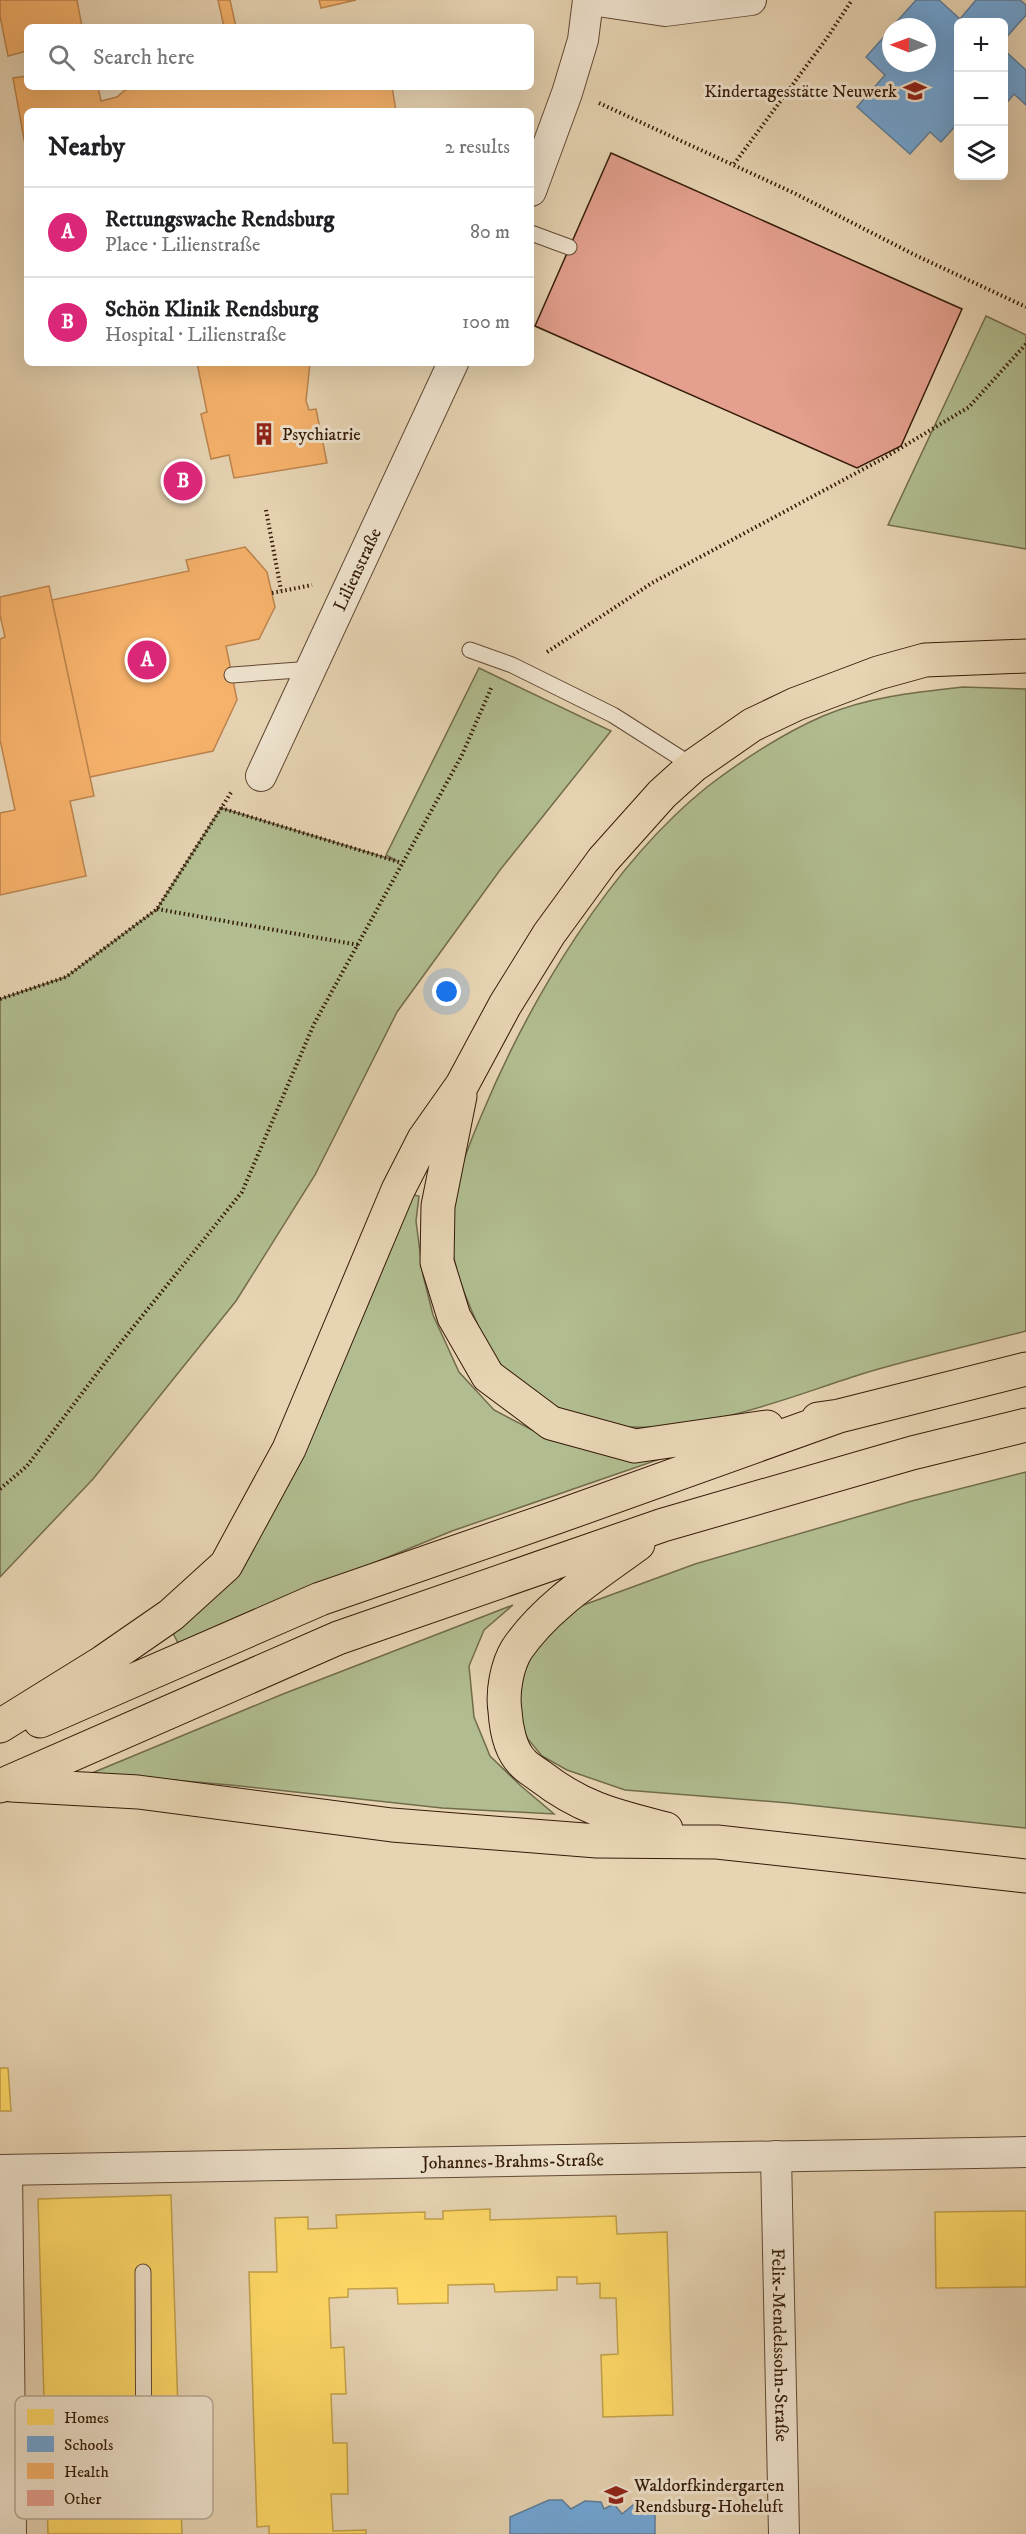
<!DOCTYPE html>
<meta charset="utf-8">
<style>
:root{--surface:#fff;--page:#f6f6f6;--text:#202124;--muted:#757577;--line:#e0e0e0;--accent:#db2777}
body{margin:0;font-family:"IM FELL DW Pica",serif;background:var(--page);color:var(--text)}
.controls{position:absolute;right:18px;top:18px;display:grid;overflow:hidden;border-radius:9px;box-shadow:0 6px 24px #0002}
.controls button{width:54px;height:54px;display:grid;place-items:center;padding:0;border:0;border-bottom:2px solid var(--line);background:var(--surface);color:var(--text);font:30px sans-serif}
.compass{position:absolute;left:882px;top:18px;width:54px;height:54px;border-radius:50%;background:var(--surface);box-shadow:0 6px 24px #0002;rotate:271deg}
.you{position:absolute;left:447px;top:992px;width:21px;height:21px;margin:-15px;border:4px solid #fff;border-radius:50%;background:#1a73e8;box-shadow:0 0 0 9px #1a73e833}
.badge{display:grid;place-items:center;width:39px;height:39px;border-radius:50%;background:var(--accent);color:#fff;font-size:20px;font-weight:700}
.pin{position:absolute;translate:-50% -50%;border:3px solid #fff;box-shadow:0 2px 6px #0006}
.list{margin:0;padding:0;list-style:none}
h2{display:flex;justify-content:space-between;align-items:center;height:78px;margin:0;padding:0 24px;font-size:26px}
h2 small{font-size:20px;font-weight:400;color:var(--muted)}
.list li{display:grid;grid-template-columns:39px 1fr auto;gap:18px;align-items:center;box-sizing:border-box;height:90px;padding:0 24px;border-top:2px solid var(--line)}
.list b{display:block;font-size:22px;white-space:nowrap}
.list p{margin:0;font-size:20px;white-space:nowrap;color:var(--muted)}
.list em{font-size:20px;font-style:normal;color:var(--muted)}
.icon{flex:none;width:33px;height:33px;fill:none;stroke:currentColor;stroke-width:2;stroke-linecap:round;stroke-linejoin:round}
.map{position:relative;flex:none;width:1026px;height:2534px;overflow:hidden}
.search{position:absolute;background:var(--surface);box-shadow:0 6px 24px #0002;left:24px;top:24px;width:510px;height:66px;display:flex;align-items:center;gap:15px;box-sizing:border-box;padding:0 21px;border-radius:9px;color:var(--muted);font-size:22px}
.panel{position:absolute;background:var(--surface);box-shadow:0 6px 24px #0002;left:24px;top:108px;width:510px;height:258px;border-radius:9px}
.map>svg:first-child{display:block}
.green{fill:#b1bd90;stroke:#726c4c;stroke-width:1.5}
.homes{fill:#ffd966;stroke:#c2a04a;stroke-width:1.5}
.schools{fill:#6fa8dc;stroke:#5d7d9c;stroke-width:1.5}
.health{fill:#f6b26b;stroke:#bc844d;stroke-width:1.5}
.building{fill:#e49f8e;stroke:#341a08;stroke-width:1.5}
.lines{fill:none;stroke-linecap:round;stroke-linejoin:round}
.lane-casing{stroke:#614833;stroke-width:17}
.street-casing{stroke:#614833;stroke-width:32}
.highway-casing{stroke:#341a08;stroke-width:35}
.path{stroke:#341a08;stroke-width:4;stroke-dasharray:1.5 3;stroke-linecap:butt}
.lane{stroke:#efe3ce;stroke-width:15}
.street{stroke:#efe3ce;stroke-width:30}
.highway{stroke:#e7d4b3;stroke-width:33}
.labels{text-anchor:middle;stroke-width:6;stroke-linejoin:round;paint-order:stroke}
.poi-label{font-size:18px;fill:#341a08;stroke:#efe3ce;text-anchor:start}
.street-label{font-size:18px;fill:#341a08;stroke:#efe3ce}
.key{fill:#efe3ce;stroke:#b7a793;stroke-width:1.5}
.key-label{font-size:16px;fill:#341a08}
</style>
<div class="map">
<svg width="1026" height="2534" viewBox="0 0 1026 2534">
<rect width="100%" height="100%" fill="#e7d4b3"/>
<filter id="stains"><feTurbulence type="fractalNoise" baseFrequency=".00333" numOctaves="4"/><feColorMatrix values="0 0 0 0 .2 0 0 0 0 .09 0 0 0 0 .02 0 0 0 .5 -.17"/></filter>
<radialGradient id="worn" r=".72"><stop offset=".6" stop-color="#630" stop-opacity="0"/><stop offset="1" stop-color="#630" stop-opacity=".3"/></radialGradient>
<path class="green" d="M 986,316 L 1026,335 L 1026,549 L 888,525 Z
M 479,668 L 611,731 L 500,870 L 397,1012 L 315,1175 L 236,1301 L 93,1479 L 0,1577 L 0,999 L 66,977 L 157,909 L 221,808 L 397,861 L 386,855 Z
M 963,687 L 1026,689 L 1026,1331 C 973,1345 918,1357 865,1373 C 785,1398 702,1435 616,1426 C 606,1425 596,1420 587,1418 C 538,1403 501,1379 480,1330 C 465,1296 449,1261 451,1222 C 452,1186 468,1147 482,1114 C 530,999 610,865 707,787 C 741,761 784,733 823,716 C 867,697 916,692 963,687 Z
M 408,1194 L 419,1196 L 416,1221 L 423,1275 L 433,1315 L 459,1372 L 494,1410 L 544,1436 L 663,1458 L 452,1531 L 178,1643 L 171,1629 L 207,1603 Z
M 1026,1472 L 1026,1828 L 789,1803 L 625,1790 L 567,1770 L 542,1756 L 527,1738 L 518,1710 L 520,1667 L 570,1610 L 695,1564 L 912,1501 Z
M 513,1605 L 484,1630 L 469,1666 L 474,1717 L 490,1756 L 521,1786 L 554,1814 L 442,1808 L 230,1785 L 92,1773 L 283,1694 Z"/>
<path class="homes" d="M 0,2068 L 8,2068 L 11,2111 L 0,2111 Z
M 171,2195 L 182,2534 L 48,2534 L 38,2199 Z
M 490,2209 L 490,2220 L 616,2216 L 617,2234 L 667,2232 L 673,2415 L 603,2417 L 601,2355 L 618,2354 L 616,2298 L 600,2298 L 600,2283 L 577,2284 L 577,2277 L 557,2277 L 557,2290 L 495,2292 L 494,2284 L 448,2285 L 448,2303 L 398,2304 L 397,2288 L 348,2289 L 348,2297 L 329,2298 L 331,2348 L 344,2347 L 346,2394 L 331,2394 L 333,2443 L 347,2443 L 348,2494 L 331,2494 L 333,2531 L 366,2530 L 366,2534 L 269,2534 L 269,2526 L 257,2527 L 249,2272 L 277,2272 L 275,2218 L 308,2217 L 308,2229 L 337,2228 L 336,2215 L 425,2212 L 425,2219 L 443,2219 L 443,2211 Z
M 1026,2211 L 1026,2287 L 936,2288 L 935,2212 Z"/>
<path class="schools" d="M 916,0 L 939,0 L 960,19 L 976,0 L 1020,0 L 1026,5 L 1026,15 L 1004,40 L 1004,22 L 958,22 L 958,123 L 941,142 L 930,132 L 910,154 L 857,107 L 885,75 L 866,57 L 891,29 L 891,63 L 927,63 L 927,27 L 892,27 Z
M 1004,50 L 1026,70 L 1026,105 L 1014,94 L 1004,106 Z
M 549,2500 L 562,2500 L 571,2509 L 585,2501 L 601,2502 L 604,2509 L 614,2504 L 622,2514 L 638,2501 L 655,2511 L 655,2534 L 510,2534 L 510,2517 Z"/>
<path class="health" d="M 0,0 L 77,0 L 82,27 L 27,27 L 27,51 L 8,56 L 0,16 Z
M 218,0 L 230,0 L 236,27 L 224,27 Z
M 319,0 L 356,0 L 321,8 Z
M 27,76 L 27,87 L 98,87 L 101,101 L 117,97 L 125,90 L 137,87 L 392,87 L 396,111 L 27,111 L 27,156 L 13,78 Z
M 197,363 L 310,363 L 306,401 L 309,410 L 316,409 L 327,463 L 234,478 L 229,455 L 211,459 L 201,414 L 207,412 Z
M 245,547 L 267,572 L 275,607 L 259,639 L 226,646 L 237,700 L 213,751 L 90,777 L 52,600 L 189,571 L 186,560 Z
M 49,586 L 94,796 L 70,801 L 86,876 L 0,895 L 0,813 L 15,810 L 0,740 L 0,639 L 5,637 L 0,615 L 0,597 Z"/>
<path class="building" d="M 611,153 L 962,309 L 901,446 L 857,468 L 535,326 Z"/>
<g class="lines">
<g class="lane-casing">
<path id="lane" d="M 531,233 L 569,247
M 470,650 L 512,665 L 613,715 L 693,766
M 232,675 L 312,669
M 11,2508 L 144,2505 L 143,2272"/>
</g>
<g class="street-casing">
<g id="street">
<path d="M 591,0 L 665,11 L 751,0"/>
<path d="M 531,191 L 567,93 L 583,40 L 588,0"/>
<path id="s1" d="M 261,776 L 453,363"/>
<path id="s2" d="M 776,2156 L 784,2534"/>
<path id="s3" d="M 0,2170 L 1026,2152"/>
<path d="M 7,2170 L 11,2534"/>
</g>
</g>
<g class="highway-casing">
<path id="highway" d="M 460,1096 L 438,1206 L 437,1262 L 454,1317 L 488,1376 L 551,1423 L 635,1446 L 767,1427
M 818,1419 L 839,1416 L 1026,1369
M 638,1544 C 596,1575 547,1605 517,1649 C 507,1665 502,1692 505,1711 C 506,1727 510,1750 522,1762 C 527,1768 535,1772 540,1776 C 583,1809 615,1816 666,1829
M 40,1721 L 320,1599 L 557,1517 L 839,1416
M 0,1726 L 103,1662 L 171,1615 L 226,1565 L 289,1449 L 398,1190 L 424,1139 L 462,1085 L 505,1005 L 549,934 L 603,860 L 662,794 L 693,766 L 752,725 L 796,704 L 878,673 L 925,660 L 1026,656
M 11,1785 L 138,1792 L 392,1825 L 597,1841 L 717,1842 L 1026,1876
M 0,1786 L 338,1638 L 663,1525 L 912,1453 L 1026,1425"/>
</g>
<path class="path" d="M 599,103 L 794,193 L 917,256 L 1026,307
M 734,164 L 827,38 L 852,0
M 266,510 L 281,590
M 272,593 L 312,585
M 547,652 L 652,583 L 884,458 L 969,407 L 1026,344
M 221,808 L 402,863
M 157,909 L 359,945
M 0,999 L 66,977 L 157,909 L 232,791
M 0,1489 L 27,1466 L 114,1351 L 242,1192 L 314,1024 L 462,755 L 492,686"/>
<use href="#lane" class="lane"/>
<use href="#street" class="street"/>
<use href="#highway" class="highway"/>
</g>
<defs>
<g id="school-bare" transform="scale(1.8)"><path d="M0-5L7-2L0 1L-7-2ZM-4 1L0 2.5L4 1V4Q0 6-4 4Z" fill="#8f2418" stroke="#efe3ce" stroke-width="2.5" paint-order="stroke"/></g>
<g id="building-bare" transform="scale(1.8)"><path d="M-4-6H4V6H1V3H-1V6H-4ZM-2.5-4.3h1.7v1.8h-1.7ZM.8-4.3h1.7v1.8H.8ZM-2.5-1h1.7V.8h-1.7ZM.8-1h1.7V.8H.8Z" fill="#8f2418" stroke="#efe3ce" stroke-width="2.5" paint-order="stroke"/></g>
</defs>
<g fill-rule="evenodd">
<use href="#school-bare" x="915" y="91"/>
<use href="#building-bare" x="264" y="434"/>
<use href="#school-bare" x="616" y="2495"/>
</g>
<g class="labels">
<g class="poi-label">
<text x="897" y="97" text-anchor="end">Kindertagesstätte Neuwerk</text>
<text x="282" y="440">Psychiatrie</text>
<text x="634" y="2491">Waldorfkindergarten<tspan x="634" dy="21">Rendsburg-Hoheluft</tspan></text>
</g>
<g class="street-label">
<text dy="6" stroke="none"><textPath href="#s1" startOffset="228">Lilienstraße</textPath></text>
<text dy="6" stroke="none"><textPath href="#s3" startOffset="513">Johannes-Brahms-Straße</textPath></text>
<text dy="6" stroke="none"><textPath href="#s2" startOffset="189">Felix-Mendelssohn-Straße</textPath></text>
</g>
</g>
<rect x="15" y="2396" width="198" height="123" rx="9" class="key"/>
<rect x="27" y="2409" width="27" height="16" fill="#ffd966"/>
<rect x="27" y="2436" width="27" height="16" fill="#6fa8dc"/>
<rect x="27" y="2463" width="27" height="16" fill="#f6b26b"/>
<rect x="27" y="2490" width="27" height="16" fill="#e49f8e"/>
<g class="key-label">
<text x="64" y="2423">Homes</text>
<text x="64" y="2450">Schools</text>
<text x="64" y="2477">Health</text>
<text x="64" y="2504">Other</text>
</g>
<rect width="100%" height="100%" filter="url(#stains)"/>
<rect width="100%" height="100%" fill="url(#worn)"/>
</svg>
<div class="controls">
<button>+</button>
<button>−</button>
<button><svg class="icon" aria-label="layers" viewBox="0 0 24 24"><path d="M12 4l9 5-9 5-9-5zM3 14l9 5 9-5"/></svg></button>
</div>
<svg class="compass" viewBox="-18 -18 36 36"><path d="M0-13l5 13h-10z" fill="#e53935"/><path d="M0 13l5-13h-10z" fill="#757577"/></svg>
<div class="you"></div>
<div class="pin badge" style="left:147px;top:660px">A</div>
<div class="pin badge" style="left:183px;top:481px">B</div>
<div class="search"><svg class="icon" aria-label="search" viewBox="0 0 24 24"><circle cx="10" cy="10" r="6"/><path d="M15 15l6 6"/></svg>Search here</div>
<section class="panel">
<h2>Nearby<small>2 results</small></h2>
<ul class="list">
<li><span class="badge">A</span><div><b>Rettungswache Rendsburg</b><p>Place · Lilienstraße</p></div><em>80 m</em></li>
<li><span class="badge">B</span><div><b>Schön Klinik Rendsburg</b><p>Hospital · Lilienstraße</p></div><em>100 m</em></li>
</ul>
</section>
</div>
